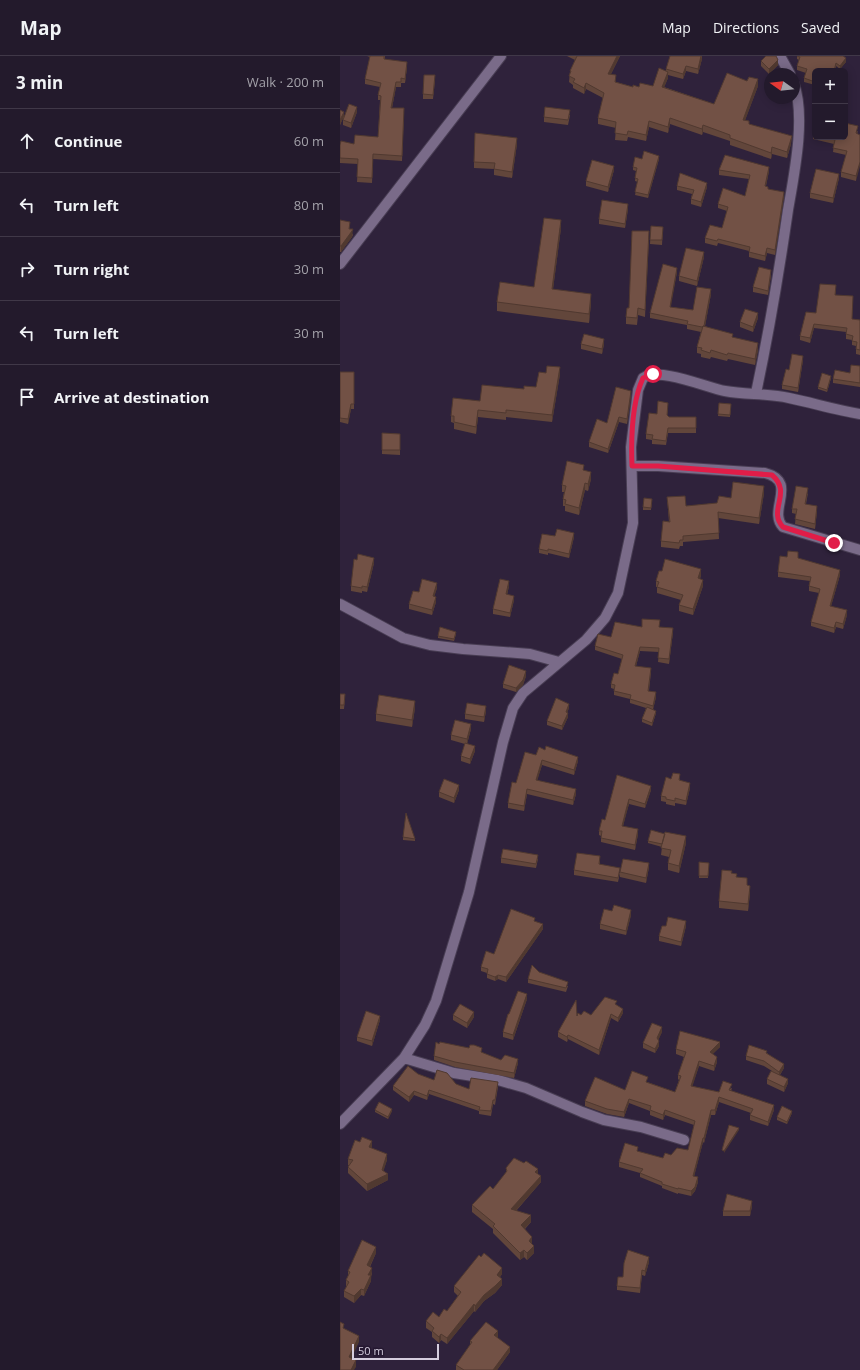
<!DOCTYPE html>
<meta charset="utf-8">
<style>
:root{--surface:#231a2c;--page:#2b2334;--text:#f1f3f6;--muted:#a3a1a9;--line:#403848}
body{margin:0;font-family:"Open Sans",sans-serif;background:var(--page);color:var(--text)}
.controls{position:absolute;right:12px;top:12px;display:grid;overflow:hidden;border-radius:6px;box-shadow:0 2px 10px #0003}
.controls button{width:36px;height:36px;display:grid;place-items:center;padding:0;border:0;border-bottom:1px solid var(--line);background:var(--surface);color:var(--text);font:20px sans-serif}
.compass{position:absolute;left:424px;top:12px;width:36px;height:36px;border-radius:50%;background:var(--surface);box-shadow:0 2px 10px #0003;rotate:285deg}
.scale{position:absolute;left:12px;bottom:10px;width:87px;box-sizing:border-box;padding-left:4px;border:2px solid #d5cdde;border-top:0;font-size:11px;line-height:14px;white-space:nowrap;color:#d5cdde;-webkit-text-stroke:3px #251831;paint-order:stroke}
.stop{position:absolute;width:12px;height:12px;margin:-9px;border:3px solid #e11d48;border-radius:50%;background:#fff}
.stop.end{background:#e11d48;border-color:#fff;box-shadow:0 1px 4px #0008}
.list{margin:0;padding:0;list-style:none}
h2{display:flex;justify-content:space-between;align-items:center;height:52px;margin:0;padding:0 16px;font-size:17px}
h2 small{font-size:13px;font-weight:400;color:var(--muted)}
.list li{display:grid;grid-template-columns:26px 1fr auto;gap:12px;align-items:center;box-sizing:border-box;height:64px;padding:0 16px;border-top:1px solid var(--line)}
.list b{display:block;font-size:15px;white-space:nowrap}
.list em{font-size:13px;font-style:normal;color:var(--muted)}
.icon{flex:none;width:22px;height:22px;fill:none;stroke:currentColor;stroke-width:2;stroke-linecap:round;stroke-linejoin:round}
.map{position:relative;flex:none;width:520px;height:1314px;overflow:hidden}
header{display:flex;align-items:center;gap:24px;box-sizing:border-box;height:56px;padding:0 20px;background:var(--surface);border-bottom:1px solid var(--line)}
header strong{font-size:19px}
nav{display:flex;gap:22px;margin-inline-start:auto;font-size:14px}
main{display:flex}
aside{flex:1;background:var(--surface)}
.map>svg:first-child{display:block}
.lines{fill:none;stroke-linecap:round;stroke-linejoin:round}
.minor-casing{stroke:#483d53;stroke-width:12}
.minor{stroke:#7a6b89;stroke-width:10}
.wall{fill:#62463b}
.shaded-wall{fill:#503930}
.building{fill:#725145;stroke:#503930}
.route{stroke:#e11d48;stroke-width:5}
</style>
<header>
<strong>Map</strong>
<nav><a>Map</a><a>Directions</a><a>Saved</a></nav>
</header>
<main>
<aside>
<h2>3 min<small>Walk · 200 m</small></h2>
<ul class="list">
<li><svg class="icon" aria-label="ahead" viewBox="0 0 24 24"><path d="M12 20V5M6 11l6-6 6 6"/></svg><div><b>Continue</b></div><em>60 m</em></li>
<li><svg class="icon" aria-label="left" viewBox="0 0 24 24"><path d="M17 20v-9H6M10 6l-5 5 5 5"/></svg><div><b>Turn left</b></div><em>80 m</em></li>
<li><svg class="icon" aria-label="right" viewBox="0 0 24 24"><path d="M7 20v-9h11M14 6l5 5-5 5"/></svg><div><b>Turn right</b></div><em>30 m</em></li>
<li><svg class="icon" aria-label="left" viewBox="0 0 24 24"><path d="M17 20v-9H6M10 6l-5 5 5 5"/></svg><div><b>Turn left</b></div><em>30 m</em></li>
<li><svg class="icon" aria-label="arrive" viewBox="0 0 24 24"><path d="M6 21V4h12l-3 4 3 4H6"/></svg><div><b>Arrive at destination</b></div></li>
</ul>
</aside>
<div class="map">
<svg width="520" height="1314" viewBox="0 0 520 1314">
<rect width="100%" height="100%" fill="#2f223b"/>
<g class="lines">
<g class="minor-casing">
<path id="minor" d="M 440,0 L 450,18
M 0,208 L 161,0
M 416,337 C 429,276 439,216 448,154 C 454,119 466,61 454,28
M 292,410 L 318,410 L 425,417 C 459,426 427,454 443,471 L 520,494
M 0,548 L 63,582 L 90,589 L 123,593 L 190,598 L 219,606
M 64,1002 L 114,1017 L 158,1024 L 186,1032 L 242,1056 L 264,1064 L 301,1071 L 344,1084
M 0,1068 L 64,1002 L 85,969 L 96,945 L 129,836 L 163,686 L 173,652 L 183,637 L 246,584 L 265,562 L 278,537 L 293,467 L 291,391 L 298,334 L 303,322 C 320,311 365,331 385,335 C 406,339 427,337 449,342 C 473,347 496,354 520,358"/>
</g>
<use href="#minor" class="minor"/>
</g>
<path class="wall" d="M 27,0 L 45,0 L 45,3 L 67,11 L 65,27 L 61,27 L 61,31 L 56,31 L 52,52 L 64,57 L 62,105 L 33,103 L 32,127 L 17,126 L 18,108 L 0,107 L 0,89 L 14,88 L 38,81 L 40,44 L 38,44 L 38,39 L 40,31 L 25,28 L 25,23 L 30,1 Z
M 227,0 L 280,0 L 271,18 L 276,26 L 293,31 L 313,30 L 326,15 L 326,13 L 362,0 L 362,3 L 358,18 L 346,15 L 343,23 L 328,19 L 328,22 L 324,31 L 374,48 L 418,30 L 405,64 L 409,68 L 452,80 L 451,88 L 447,102 L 432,98 L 431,103 L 390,89 L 390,85 L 363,76 L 362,79 L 330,68 L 328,77 L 309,71 L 306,85 L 288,81 L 287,85 L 275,84 L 276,72 L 258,68 L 258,62 L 263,42 L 246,33 L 244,38 L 233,32 L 233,29 L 229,26 L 230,15 L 235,4 Z
M 457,0 L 506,6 L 500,13 L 496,10 L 495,15 L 475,15 L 475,29 L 464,26 L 464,22 L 466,17 L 457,14 L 457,10 L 459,4 L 457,3 Z
M 421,5 L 438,9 L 429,18 L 421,10 Z
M 95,24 L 93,43 L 83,43 L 83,38 Z
M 0,54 L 4,60 L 17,56 L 11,72 L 3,69 L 3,62 L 0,69 Z
M 230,59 L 228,69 L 204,66 L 204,61 Z
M 475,72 L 475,81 L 505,81 L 518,75 L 517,78 L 516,125 L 501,121 L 501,116 L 506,99 L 493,96 L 494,88 L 473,83 L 473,78 Z
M 177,88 L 172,122 L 154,119 L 154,113 L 134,112 L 134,106 Z
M 302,103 L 319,103 L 308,142 L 295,139 L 298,126 L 295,125 L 296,115 L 293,114 L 293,111 Z
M 274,114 L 268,136 L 246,130 L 246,125 Z
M 379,114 L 429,115 L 426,130 L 428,133 L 444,140 L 435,199 L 427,197 L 425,205 L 409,201 L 409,195 L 378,187 L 377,190 L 365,187 L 365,182 L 382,172 L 387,155 L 378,152 L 378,148 L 405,140 L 409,123 L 379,119 Z
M 499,122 L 493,147 L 470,142 L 470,137 Z
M 337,130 L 367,131 L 361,151 L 351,148 L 351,143 L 352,138 L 337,134 Z
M 288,153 L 285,172 L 259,168 L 259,163 Z
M 0,164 L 10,173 L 13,179 L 12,181 L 1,196 L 0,196 Z
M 311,170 L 323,171 L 322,189 L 310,188 Z
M 221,172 L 213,233 L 251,247 L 249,267 L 157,255 L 157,246 L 194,231 Z
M 309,182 L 305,261 L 298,259 L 297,269 L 286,268 L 286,261 Z
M 364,201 L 357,230 L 339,225 L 339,220 Z
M 337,216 L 330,251 L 353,254 L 371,238 L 365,270 L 393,282 L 418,294 L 415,309 L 388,303 L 387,305 L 371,301 L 370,303 L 361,301 L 361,298 L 357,297 L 357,291 L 361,276 L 347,273 L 347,269 L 310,262 L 310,257 Z
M 431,219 L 428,239 L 413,236 L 413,231 Z
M 496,233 L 495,239 L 512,263 L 520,264 L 520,299 L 516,298 L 516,290 L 512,289 L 512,284 L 506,283 L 506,276 L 474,272 L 470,287 L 460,284 L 460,280 L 476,257 Z
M 418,262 L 413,276 L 400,271 L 400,266 Z
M 241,288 L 264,288 L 262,298 L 241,293 Z
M 463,304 L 458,336 L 442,333 L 442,329 L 449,314 Z
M 520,310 L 520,331 L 493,327 L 493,323 L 510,317 Z
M 0,316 L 14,316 L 14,353 L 11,353 L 8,368 L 0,366 Z
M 206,317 L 220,318 L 212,366 L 166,361 L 166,364 L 138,361 L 136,378 L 114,373 L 114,367 L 111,366 L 111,360 L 140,345 L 184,333 L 196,331 Z
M 491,322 L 487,336 L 478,333 L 478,331 Z
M 291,340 L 287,368 L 279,366 L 268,397 L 249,391 L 249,386 Z
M 379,347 L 391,348 L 390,361 L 378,360 Z
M 328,351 L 327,360 L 329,361 L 356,361 L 356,377 L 328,377 L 326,389 L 312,388 L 312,384 L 306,383 L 306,378 L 317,358 Z
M 42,377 L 60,378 L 60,399 L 42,398 Z
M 244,414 L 251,423 L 248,435 L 245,434 L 239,459 L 225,455 L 225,450 L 223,450 L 223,443 L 224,436 L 222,436 L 222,429 Z
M 424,437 L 419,468 L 378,462 L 379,483 L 343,486 L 343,490 L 340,490 L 339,493 L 321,491 L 321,485 L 329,466 L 327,441 L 346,450 L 377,447 L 391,442 Z
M 468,437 L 466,448 L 477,455 L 475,473 L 455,468 L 456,458 L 452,457 L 452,453 Z
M 312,443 L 311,454 L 303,454 L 303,451 Z
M 215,480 L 234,481 L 229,502 L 208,497 L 208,499 L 199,497 L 199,493 Z
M 458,502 L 500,519 L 491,550 L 507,559 L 503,573 L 496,571 L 494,577 L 471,570 L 471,566 L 479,537 L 469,535 L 469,530 L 470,525 L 438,521 L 438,516 Z
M 34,507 L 27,536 L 22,535 L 22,537 L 11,535 L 11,530 Z
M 322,515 L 361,519 L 360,523 L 363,530 L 353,559 L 339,555 L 339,549 L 341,544 L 317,537 L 317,531 L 316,531 L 316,525 Z
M 169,530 L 167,539 L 174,544 L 170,561 L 153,558 L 153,553 Z
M 97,532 L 94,540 L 96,546 L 92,559 L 69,553 L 69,548 L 79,536 Z
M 302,571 L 320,571 L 333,576 L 329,608 L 318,606 L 319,596 L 300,595 L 296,610 L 311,616 L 309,635 L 316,641 L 313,653 L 316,657 L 312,670 L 302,666 L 302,663 L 306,652 L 290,647 L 290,643 L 274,639 L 274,633 L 271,632 L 271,628 L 278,618 L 282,603 L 255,594 L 255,590 L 271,581 Z
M 116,578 L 114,585 L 98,582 L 98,580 Z
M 186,620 L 183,629 L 176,636 L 163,632 L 163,628 Z
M 0,638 L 5,643 L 4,653 L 0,653 Z
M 75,652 L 72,671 L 36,665 L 36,658 Z
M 229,652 L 227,656 L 228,661 L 222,674 L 207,669 L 207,665 Z
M 146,655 L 144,666 L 125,663 L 125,658 Z
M 131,673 L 127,688 L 135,695 L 130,708 L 121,705 L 121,700 L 125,688 L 111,684 L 111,679 Z
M 196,699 L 238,705 L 234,719 L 202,709 L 197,724 L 236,738 L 233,749 L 187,738 L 184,755 L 168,752 L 168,747 L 176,727 Z
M 277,719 L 311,734 L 305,752 L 289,748 L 286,758 L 283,770 L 298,778 L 295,794 L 261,786 L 261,780 L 259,779 L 259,775 L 265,764 Z
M 331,723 L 340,723 L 340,724 L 350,732 L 346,749 L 335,747 L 335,750 L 326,748 L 326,746 L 321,745 L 321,740 Z
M 119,734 L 114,747 L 99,741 L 99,736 Z
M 63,781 L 75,783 L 75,785 L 63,784 Z
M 308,785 L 346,787 L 339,817 L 328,814 L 328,807 L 329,801 L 321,799 L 322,791 L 308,787 Z
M 161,802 L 198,803 L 196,812 L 161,807 Z
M 260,805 L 260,809 L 280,817 L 278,826 L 234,819 L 234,814 Z
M 369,807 L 368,822 L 359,822 L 359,820 Z
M 309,811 L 306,827 L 280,821 L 280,816 Z
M 392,817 L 407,829 L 410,837 L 408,855 L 379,852 L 379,845 Z
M 272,855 L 291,859 L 286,879 L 260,873 L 260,868 Z
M 195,866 L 203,873 L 166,926 L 158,923 L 155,925 L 147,922 L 147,917 L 141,915 L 141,911 L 154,898 Z
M 346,870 L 341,890 L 319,885 L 319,880 Z
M 188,923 L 228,930 L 226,936 L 188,927 Z
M 187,943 L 173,984 L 163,981 L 163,976 L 169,958 Z
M 277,949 L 283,957 L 278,966 L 271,962 L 259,999 L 228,983 L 227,986 L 218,981 L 218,976 L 237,960 L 251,959 Z
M 113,959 L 134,961 L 127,972 L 113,964 Z
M 40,964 L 32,990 L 17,985 L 17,981 Z
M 322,976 L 318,984 L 319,990 L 315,997 L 303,992 L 303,987 Z
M 99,988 L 142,997 L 161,1004 L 178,1007 L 174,1022 L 115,1011 L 94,1004 L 94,1000 Z
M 380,991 L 372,998 L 377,1006 L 374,1015 L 359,1010 L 352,1030 L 379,1036 L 392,1032 L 391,1035 L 434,1054 L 428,1070 L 410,1064 L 410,1059 L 411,1057 L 379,1046 L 375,1059 L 371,1059 L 364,1087 L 363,1086 L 354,1120 L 358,1126 L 355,1135 L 351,1140 L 338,1137 L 338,1138 L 322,1132 L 322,1130 L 300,1121 L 300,1117 L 279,1111 L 279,1106 L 298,1096 L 323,1102 L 348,1094 L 354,1069 L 325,1059 L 323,1064 L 310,1059 L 310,1055 L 289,1047 L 284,1061 L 267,1058 L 245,1050 L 245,1045 L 285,1034 L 307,1026 L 335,1036 L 339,1024 L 338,1023 L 338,1019 L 344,1001 L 336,998 L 336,993 Z
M 427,997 L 444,1012 L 440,1019 L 448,1027 L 444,1036 L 427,1028 L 427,1023 L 432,1015 L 424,1010 L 406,1004 L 406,1000 Z
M 78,1018 L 94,1024 L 116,1028 L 129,1033 L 158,1031 L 155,1049 L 153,1048 L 151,1060 L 139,1058 L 139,1055 L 89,1038 L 87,1044 L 74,1039 L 69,1046 L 53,1034 L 53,1030 Z
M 35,1054 L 52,1055 L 48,1063 L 35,1056 Z
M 452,1057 L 447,1068 L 437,1064 L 437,1061 Z
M 31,1092 L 47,1104 L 43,1115 L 48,1124 L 27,1135 L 8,1117 L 8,1111 L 9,1109 L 8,1109 L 8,1103 Z
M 166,1112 L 198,1118 L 201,1126 L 176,1155 L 191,1166 L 185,1173 L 192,1188 L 194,1197 L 187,1204 L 184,1201 L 180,1204 L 153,1177 L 153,1173 L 132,1156 L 132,1149 L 153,1133 L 166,1117 Z
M 412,1150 L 410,1160 L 383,1160 L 383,1155 Z
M 36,1197 L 30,1211 L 32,1218 L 31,1220 L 31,1225 L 24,1240 L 21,1239 L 14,1247 L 4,1241 L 4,1235 L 7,1231 L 6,1230 L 6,1224 L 8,1221 L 8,1215 Z
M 309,1206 L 305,1220 L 302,1219 L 300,1237 L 277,1234 L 277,1230 L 283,1221 Z
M 162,1218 L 160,1221 L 162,1229 L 155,1237 L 144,1245 L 135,1256 L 134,1255 L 107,1288 L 101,1284 L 99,1287 L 92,1281 L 92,1276 L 86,1272 L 86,1265 L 99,1261 L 107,1255 L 118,1240 L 114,1236 L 114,1230 Z
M 157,1281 L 170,1296 L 157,1314 L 116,1314 L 116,1309 L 130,1289 L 130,1285 L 158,1281 Z"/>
<path class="shaded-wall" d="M 277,0 L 280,0 L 268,24 L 268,18 Z
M 361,0 L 362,3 L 358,18 L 358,13 Z
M 506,2 L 506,6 L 500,13 L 500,10 Z
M 438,4 L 438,9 L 429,18 L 429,13 Z
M 67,6 L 67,11 L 65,27 L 65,23 Z
M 346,10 L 346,15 L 343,23 L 343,18 Z
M 328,16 L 328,22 L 322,37 L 322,31 Z
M 418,23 L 418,30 L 403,70 L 403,64 Z
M 56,26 L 56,31 L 51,57 L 51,52 Z
M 246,27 L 246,33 L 244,38 L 244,32 Z
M 17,51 L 17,56 L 11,72 L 11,67 Z
M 4,56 L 4,60 L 0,69 L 0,64 Z
M 330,62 L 330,68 L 328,77 L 328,71 Z
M 309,65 L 309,71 L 306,85 L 306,79 Z
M 363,69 L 363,76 L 362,79 L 362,73 Z
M 451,81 L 451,88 L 447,102 L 447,96 Z
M 177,82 L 177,88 L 172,122 L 172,116 Z
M 432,91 L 432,98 L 431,103 L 431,97 Z
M 319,100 L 319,103 L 308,142 L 308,139 Z
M 520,106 L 520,110 L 516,125 L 516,120 Z
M 274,110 L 274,114 L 268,136 L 268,131 Z
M 429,111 L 429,115 L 425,134 L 425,130 Z
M 499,118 L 499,122 L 493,147 L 493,142 Z
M 367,127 L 367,131 L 361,151 L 361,146 Z
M 444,136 L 444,140 L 435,199 L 435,194 Z
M 288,148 L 288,153 L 285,172 L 285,168 Z
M 221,164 L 221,172 L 212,241 L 212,233 Z
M 13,173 L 12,181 L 1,196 L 1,190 Z
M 427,192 L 427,197 L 425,205 L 425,200 Z
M 364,196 L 364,201 L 357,230 L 357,225 Z
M 337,212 L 337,216 L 330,256 L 330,251 Z
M 431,214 L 431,219 L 428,239 L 428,235 Z
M 371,233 L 371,238 L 364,276 L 364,271 Z
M 251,238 L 251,247 L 249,267 L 249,258 Z
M 418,257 L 418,262 L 413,276 L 413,271 Z
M 474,268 L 474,272 L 470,287 L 470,282 Z
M 264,283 L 264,288 L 262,298 L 262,293 Z
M 418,287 L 418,294 L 415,309 L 415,303 Z
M 463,300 L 463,304 L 458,336 L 458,332 Z
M 220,311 L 220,318 L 212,366 L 212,359 Z
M 491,320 L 491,322 L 487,336 L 487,334 Z
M 291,335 L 291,340 L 287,368 L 287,363 Z
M 11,348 L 11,353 L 8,368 L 8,363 Z
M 138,354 L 138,361 L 136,378 L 136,371 Z
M 279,361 L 279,366 L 268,397 L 268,393 Z
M 251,416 L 251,423 L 248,435 L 248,428 Z
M 245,427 L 245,434 L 239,459 L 239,452 Z
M 424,430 L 424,437 L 419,468 L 419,462 Z
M 477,450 L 477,455 L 475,473 L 475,468 Z
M 234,477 L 234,481 L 229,502 L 229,498 Z
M 34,502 L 34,507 L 27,536 L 27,531 Z
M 361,513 L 361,519 L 358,528 L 358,522 Z
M 500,514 L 500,519 L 490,554 L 490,550 Z
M 363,524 L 363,530 L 353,559 L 353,553 Z
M 169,525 L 169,530 L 166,543 L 166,538 Z
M 97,527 L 97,532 L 93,545 L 93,540 Z
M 174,540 L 174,544 L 170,561 L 170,557 Z
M 96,541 L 96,546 L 92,559 L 92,554 Z
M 507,554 L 507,559 L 503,573 L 503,568 Z
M 496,566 L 496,571 L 494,577 L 494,572 Z
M 333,572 L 333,576 L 329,608 L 329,603 Z
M 300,591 L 300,595 L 295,614 L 295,610 Z
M 186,615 L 186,620 L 183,629 L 176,636 L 176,632 Z
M 316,636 L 316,641 L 313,654 L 313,650 Z
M 75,645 L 75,652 L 72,671 L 72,664 Z
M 229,648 L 229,652 L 226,660 L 226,656 Z
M 146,650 L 146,655 L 144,666 L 144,661 Z
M 316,655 L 316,657 L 312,670 L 312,667 Z
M 228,657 L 228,661 L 222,674 L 222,670 Z
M 131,668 L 131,673 L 127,688 L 127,683 Z
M 135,690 L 135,695 L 130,708 L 130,703 Z
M 238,701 L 238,705 L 234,719 L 234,714 Z
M 202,704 L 202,709 L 196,729 L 196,724 Z
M 350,727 L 350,732 L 346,749 L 346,745 Z
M 119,729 L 119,734 L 114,747 L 114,742 Z
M 311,730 L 311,734 L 305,752 L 305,748 Z
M 187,733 L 187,738 L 184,755 L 184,750 Z
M 236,733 L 236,738 L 233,749 L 233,744 Z
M 289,743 L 289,748 L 282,774 L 282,770 Z
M 298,773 L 298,778 L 295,794 L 295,789 Z
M 346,780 L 346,787 L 339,817 L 339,810 Z
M 309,807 L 309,811 L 306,827 L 306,822 Z
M 410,830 L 410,837 L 408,855 L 408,848 Z
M 291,854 L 291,859 L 286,879 L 286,875 Z
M 346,865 L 346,870 L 341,890 L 341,886 Z
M 203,868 L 203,873 L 166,926 L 166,921 Z
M 158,919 L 158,923 L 155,925 L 155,921 Z
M 187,938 L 187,943 L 173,984 L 173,979 Z
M 283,953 L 283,957 L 278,966 L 278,962 Z
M 134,956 L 134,961 L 127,972 L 127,967 Z
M 271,958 L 271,962 L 259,999 L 259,994 Z
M 40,960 L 40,964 L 32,990 L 32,985 Z
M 322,971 L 322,976 L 317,987 L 317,982 Z
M 228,979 L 228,983 L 227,986 L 227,981 Z
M 319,985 L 319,990 L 315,997 L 315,993 Z
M 380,986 L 380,991 L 370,1001 L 370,996 Z
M 377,1001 L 377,1006 L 374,1015 L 374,1010 Z
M 178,1003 L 178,1007 L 174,1022 L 174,1017 Z
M 359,1005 L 359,1010 L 351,1035 L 351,1030 Z
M 444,1008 L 444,1012 L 439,1020 L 439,1016 Z
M 448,1023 L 448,1027 L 444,1036 L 444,1031 Z
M 89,1034 L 89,1038 L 87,1044 L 87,1040 Z
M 74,1035 L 74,1039 L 69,1046 L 69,1041 Z
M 379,1041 L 379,1046 L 375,1059 L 375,1054 Z
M 289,1043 L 289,1047 L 284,1061 L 284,1056 Z
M 434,1049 L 434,1054 L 428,1070 L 428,1066 Z
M 52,1053 L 52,1055 L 48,1063 L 48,1061 Z
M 325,1054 L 325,1059 L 323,1064 L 323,1059 Z
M 371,1054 L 371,1059 L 364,1087 L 364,1082 Z
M 452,1055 L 452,1057 L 447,1068 L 447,1066 Z
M 399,1072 L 399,1074 L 384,1097 L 384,1095 Z
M 363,1082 L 363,1086 L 353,1125 L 353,1120 Z
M 32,1085 L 32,1091 L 29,1097 L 29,1091 Z
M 47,1098 L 47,1104 L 42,1120 L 42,1114 Z
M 198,1113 L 198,1120 L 195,1116 Z
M 48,1118 L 48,1124 L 27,1135 L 27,1128 Z
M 201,1120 L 201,1126 L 171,1160 L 171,1153 Z
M 358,1121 L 358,1126 L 355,1135 L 351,1140 L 351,1135 Z
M 412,1145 L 412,1150 L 410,1160 L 410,1155 Z
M 191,1159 L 191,1166 L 181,1176 L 181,1169 Z
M 192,1181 L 192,1188 L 189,1192 L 189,1185 Z
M 194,1190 L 194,1197 L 187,1204 L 187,1197 Z
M 36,1191 L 36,1197 L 27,1216 L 27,1209 Z
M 184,1194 L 184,1201 L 180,1204 L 180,1197 Z
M 309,1201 L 309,1206 L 305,1220 L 305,1215 Z
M 32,1212 L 31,1225 L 24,1240 L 24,1234 L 28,1219 Z
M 162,1212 L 162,1218 L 157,1225 L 157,1219 Z
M 162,1223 L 162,1229 L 155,1237 L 144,1245 L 135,1256 L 135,1250 L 144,1239 Z
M 21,1233 L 21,1239 L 14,1247 L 14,1240 Z
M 134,1248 L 134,1255 L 107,1288 L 107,1282 Z
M 158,1275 L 158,1281 L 154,1285 L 154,1279 Z
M 101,1278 L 101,1284 L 99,1287 L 99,1281 Z
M 19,1280 L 19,1286 L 9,1307 L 9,1301 Z
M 170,1291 L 170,1296 L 157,1314 L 153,1314 Z
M 16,1304 L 16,1311 L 14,1314 L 11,1314 Z"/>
<path class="building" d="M 30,0 L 44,0 L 44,3 L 67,6 L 65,23 L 61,22 L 61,26 L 56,26 L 51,52 L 64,52 L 62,100 L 33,98 L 32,122 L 17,121 L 18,103 L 0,102 L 0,89 L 1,85 L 14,88 L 15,79 L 38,81 L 41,40 L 38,39 L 41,27 L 25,23 Z
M 237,0 L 277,0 L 268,18 L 276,19 L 275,26 L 293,31 L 293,29 L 299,31 L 300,27 L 313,30 L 319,12 L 328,16 L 322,31 L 374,48 L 387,17 L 407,25 L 409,21 L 418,23 L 403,64 L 409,65 L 409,68 L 452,80 L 447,96 L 432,91 L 431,97 L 390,82 L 390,79 L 363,69 L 362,73 L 330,62 L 328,71 L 309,65 L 306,79 L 288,75 L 287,79 L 275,77 L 276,66 L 258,62 L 264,37 L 246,27 L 244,32 L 233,26 L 235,23 L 229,20 L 231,15 L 230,15 Z
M 330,0 L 361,0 L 358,13 L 346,10 L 343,18 L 326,13 Z
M 426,0 L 436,0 L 438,4 L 429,13 L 421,5 Z
M 457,0 L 503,0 L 506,2 L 500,10 L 496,7 L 494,15 L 475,15 L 475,26 L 464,22 L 467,13 L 457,10 L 460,1 Z
M 84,19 L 95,19 L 93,39 L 83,38 Z
M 9,48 L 17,51 L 11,67 L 3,64 Z
M 205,51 L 230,54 L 228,64 L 204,61 Z
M 0,54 L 4,56 L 0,64 Z
M 505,67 L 518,70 L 516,77 L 520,79 L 520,106 L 516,120 L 501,116 L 507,95 L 493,92 L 495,84 L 484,81 L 505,81 Z
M 475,72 L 475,79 L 473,78 Z
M 135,77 L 177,82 L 172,116 L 154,113 L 155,107 L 134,106 Z
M 304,95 L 319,100 L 308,139 L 295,136 L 298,123 L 295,122 L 297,112 L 293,111 L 295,101 L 302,103 Z
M 385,99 L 429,111 L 425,130 L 428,131 L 428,133 L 444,136 L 435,194 L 427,192 L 425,200 L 409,196 L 410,191 L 378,183 L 377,185 L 365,182 L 370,169 L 382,172 L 388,151 L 378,148 L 383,132 L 405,140 L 410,119 L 379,114 Z
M 252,104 L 274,110 L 268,131 L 246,125 Z
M 476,113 L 499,118 L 493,142 L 470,137 Z
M 340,117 L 367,127 L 361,146 L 351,143 L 354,134 L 337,130 Z
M 262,144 L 288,148 L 285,168 L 259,163 Z
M 204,162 L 221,164 L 212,233 L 251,238 L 249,258 L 157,246 L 160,226 L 194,231 Z
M 0,164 L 10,166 L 9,173 L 13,173 L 12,175 L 1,190 L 0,190 Z
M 311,170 L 323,171 L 322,184 L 310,184 Z
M 292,175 L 309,175 L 305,254 L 298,252 L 297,262 L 286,261 L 287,252 L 289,252 Z
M 346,192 L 364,196 L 357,225 L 339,220 Z
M 323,208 L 337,212 L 330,251 L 353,254 L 357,231 L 371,233 L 364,270 L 363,270 L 362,271 L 347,268 L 348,265 L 310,257 Z
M 419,211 L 431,214 L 428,235 L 413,231 Z
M 480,228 L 496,229 L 495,239 L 513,240 L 512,263 L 520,264 L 520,294 L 516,293 L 517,286 L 512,285 L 513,280 L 506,278 L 507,272 L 474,268 L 470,282 L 460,280 L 466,256 L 476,257 Z
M 405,253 L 418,257 L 413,271 L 400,266 Z
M 363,270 L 393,278 L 392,281 L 418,287 L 415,303 L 388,297 L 387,299 L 371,294 L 370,297 L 361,294 L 362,292 L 357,291 Z
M 244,278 L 264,283 L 262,293 L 241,288 Z
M 452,298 L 463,300 L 458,332 L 442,329 L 446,313 L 449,314 Z
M 511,309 L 520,310 L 520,327 L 493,323 L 495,314 L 510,317 Z
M 207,310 L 220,311 L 212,359 L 166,354 L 166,357 L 138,354 L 136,371 L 114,366 L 114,360 L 111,360 L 113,342 L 140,345 L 142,329 L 184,333 L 184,330 L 196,331 L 199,316 L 206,317 Z
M 0,316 L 14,316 L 14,348 L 11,348 L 8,363 L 0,362 Z
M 482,317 L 491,320 L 487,334 L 478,331 Z
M 276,331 L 291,335 L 287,363 L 279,361 L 268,393 L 249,386 L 257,363 L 267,367 Z
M 318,345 L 328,347 L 327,359 L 329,361 L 356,361 L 356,372 L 328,372 L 326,385 L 312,383 L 313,379 L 306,378 L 309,357 L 317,358 Z
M 379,347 L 391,348 L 390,359 L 378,358 Z
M 42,377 L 60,378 L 60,394 L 42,394 Z
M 227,405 L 244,409 L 243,414 L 251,416 L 248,428 L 245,427 L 239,452 L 225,448 L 226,444 L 223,443 L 226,430 L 222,429 Z
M 393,426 L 424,430 L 419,462 L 378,456 L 379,477 L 343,480 L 343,484 L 340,484 L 339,487 L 321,485 L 323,465 L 330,466 L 327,441 L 345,440 L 346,450 L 377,447 L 379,440 L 391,442 Z
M 456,430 L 468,432 L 465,448 L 477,450 L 475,468 L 455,463 L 457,453 L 452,453 Z
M 304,442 L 312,443 L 311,452 L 303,451 Z
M 217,473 L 234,477 L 229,498 L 208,493 L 208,495 L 199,493 L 202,478 L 215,480 Z
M 448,495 L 458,496 L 458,502 L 500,514 L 490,550 L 507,554 L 503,568 L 496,566 L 494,572 L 471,566 L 480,533 L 469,530 L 471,521 L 438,516 L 440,500 L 447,501 Z
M 18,498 L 34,502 L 27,531 L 22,530 L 22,532 L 11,530 L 14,503 L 17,504 Z
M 325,503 L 361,513 L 358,522 L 363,524 L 353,553 L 339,549 L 343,539 L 317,531 L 319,526 L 316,525 L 319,515 L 322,515 Z
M 82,523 L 97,527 L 93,540 L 96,541 L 92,554 L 69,548 L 73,535 L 79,536 Z
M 160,523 L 169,525 L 166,538 L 174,540 L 170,557 L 153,553 Z
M 302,563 L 320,564 L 319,571 L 333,572 L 329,603 L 318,602 L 319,592 L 300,591 L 295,610 L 311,612 L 308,635 L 316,636 L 313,650 L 290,643 L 291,639 L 274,635 L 275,629 L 271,628 L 274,617 L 278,618 L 283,599 L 255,590 L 258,578 L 271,581 L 275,566 L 302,571 Z
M 100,571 L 116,576 L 114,583 L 98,580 Z
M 169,609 L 186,615 L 183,624 L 176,632 L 163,628 Z
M 0,638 L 5,638 L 4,649 L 0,649 Z
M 39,639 L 75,645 L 72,664 L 36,658 Z
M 216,642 L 229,648 L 226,656 L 228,657 L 222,670 L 207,665 Z
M 127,647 L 146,650 L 144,661 L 125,658 Z
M 307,651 L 316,655 L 312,667 L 302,663 Z
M 115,664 L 131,668 L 127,683 L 111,679 Z
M 125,687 L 135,690 L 130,703 L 121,700 Z
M 206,690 L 238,701 L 234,714 L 202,704 L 196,724 L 236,733 L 233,744 L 187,733 L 184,750 L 168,747 L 172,726 L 176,727 L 185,696 L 196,699 L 199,691 L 205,694 Z
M 333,717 L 340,718 L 339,724 L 350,727 L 346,745 L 335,742 L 335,745 L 326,743 L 326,741 L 321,740 L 326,721 L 331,723 Z
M 277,719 L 311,730 L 305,748 L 289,743 L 286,754 L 282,770 L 298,773 L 295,789 L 261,782 L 262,775 L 259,775 L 262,763 L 265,764 Z
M 104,723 L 119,729 L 114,742 L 99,736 Z
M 66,757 L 75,783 L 63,781 Z
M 311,774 L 325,778 L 322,788 L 308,785 Z
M 325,776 L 346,780 L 339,810 L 328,807 L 331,794 L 321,792 Z
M 163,793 L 198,799 L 196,808 L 161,802 Z
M 237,797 L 260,800 L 259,808 L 280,812 L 278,822 L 234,814 Z
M 283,803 L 309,807 L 306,822 L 280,816 Z
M 359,806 L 369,807 L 368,820 L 359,820 Z
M 382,814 L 392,815 L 391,817 L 397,818 L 396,821 L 407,822 L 407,829 L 410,830 L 408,848 L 379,845 Z
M 274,849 L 291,854 L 286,875 L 260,868 L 264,853 L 272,855 Z
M 171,853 L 195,862 L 194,865 L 203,868 L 166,921 L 158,919 L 155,921 L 147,918 L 148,913 L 141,911 L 146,895 L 154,898 Z
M 328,861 L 346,865 L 341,886 L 319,880 L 322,870 L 326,870 Z
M 192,909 L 199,916 L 228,926 L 226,932 L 188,923 Z
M 178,935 L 187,938 L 173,979 L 163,976 L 168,958 L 169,958 Z
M 265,941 L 277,945 L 275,948 L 283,953 L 278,962 L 271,958 L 259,994 L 228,979 L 227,981 L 218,976 L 236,944 L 237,960 L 238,957 L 241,959 L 244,955 L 251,959 Z
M 120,948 L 134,956 L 127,967 L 113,959 Z
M 26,955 L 40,960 L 32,985 L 17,981 Z
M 312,967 L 322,971 L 317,982 L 319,985 L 315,993 L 303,987 Z
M 340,975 L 380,986 L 370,996 L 377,1001 L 374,1010 L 359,1005 L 351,1030 L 379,1036 L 383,1025 L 392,1028 L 389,1034 L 434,1049 L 428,1066 L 410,1059 L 413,1053 L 379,1041 L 375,1054 L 371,1054 L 364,1082 L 363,1082 L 353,1120 L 358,1121 L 355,1131 L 351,1135 L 338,1132 L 338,1133 L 322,1128 L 322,1126 L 300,1117 L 303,1113 L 279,1106 L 285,1087 L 298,1091 L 297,1095 L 323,1102 L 325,1097 L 331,1099 L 337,1092 L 348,1094 L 355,1065 L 325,1054 L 323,1059 L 310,1054 L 311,1050 L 289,1043 L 284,1056 L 267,1053 L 245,1045 L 255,1021 L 285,1034 L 292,1015 L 308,1021 L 306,1026 L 335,1036 L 341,1020 L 338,1019 L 346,996 L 336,993 Z
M 96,986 L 99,988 L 100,986 L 129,992 L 130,989 L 134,989 L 142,992 L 141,996 L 161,1004 L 165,999 L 178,1003 L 174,1017 L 115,1006 L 94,1000 Z
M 409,989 L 427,995 L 426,997 L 444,1008 L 439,1016 L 424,1005 L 406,1000 Z
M 68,1010 L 78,1018 L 94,1024 L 97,1014 L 107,1017 L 116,1028 L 129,1033 L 131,1022 L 158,1026 L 155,1044 L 153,1044 L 151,1055 L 139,1054 L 140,1051 L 89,1034 L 87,1040 L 74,1035 L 69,1041 L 53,1030 Z
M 431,1015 L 448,1023 L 444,1031 L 427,1023 Z
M 39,1046 L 52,1053 L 48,1061 L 35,1054 Z
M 442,1050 L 452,1055 L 447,1066 L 437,1061 Z
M 389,1069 L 399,1072 L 384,1095 L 382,1094 Z
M 22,1081 L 32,1085 L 29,1091 L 47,1098 L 42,1114 L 48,1118 L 27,1128 L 8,1111 L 13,1104 L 8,1103 L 15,1084 L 20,1086 Z
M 174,1102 L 184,1107 L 186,1105 L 198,1113 L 195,1116 L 201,1120 L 171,1153 L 191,1159 L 181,1169 L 192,1181 L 189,1185 L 194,1190 L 187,1197 L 184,1194 L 180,1197 L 153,1170 L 155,1168 L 132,1149 L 150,1130 L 153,1133 L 167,1115 L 166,1112 Z
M 387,1138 L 412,1145 L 410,1155 L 383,1155 Z
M 22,1184 L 36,1191 L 27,1209 L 32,1212 L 28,1219 L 31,1219 L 24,1234 L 21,1233 L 14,1240 L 4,1235 L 9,1226 L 6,1224 L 10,1216 L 8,1215 Z
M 288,1194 L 309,1201 L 305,1215 L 302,1214 L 300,1232 L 277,1230 L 278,1221 L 283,1221 L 284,1207 Z
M 144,1197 L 162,1212 L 157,1219 L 162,1223 L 155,1230 L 144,1239 L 135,1250 L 134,1248 L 107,1282 L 101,1278 L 99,1281 L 92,1275 L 94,1272 L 86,1265 L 93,1256 L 99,1261 L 104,1253 L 107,1255 L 121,1236 L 114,1230 L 139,1199 L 141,1201 Z
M 0,1266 L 4,1268 L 3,1272 L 19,1280 L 9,1301 L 16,1304 L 11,1314 L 0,1314 Z
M 146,1266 L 158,1275 L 154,1279 L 170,1291 L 153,1314 L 124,1314 L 116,1309 L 132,1286 L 130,1285 Z"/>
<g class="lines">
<path class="route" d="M 313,318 L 303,322 C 292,346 291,384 292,410 L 318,410 L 432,419 C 453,437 427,454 443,471 L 494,487"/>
</g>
</svg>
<div class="controls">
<button>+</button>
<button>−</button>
</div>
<svg class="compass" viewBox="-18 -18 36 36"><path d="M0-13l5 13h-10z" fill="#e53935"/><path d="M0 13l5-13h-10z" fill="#a3a1a9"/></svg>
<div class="scale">50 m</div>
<div class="stop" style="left:313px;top:318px"></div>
<div class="stop end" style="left:494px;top:487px"></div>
</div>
</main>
